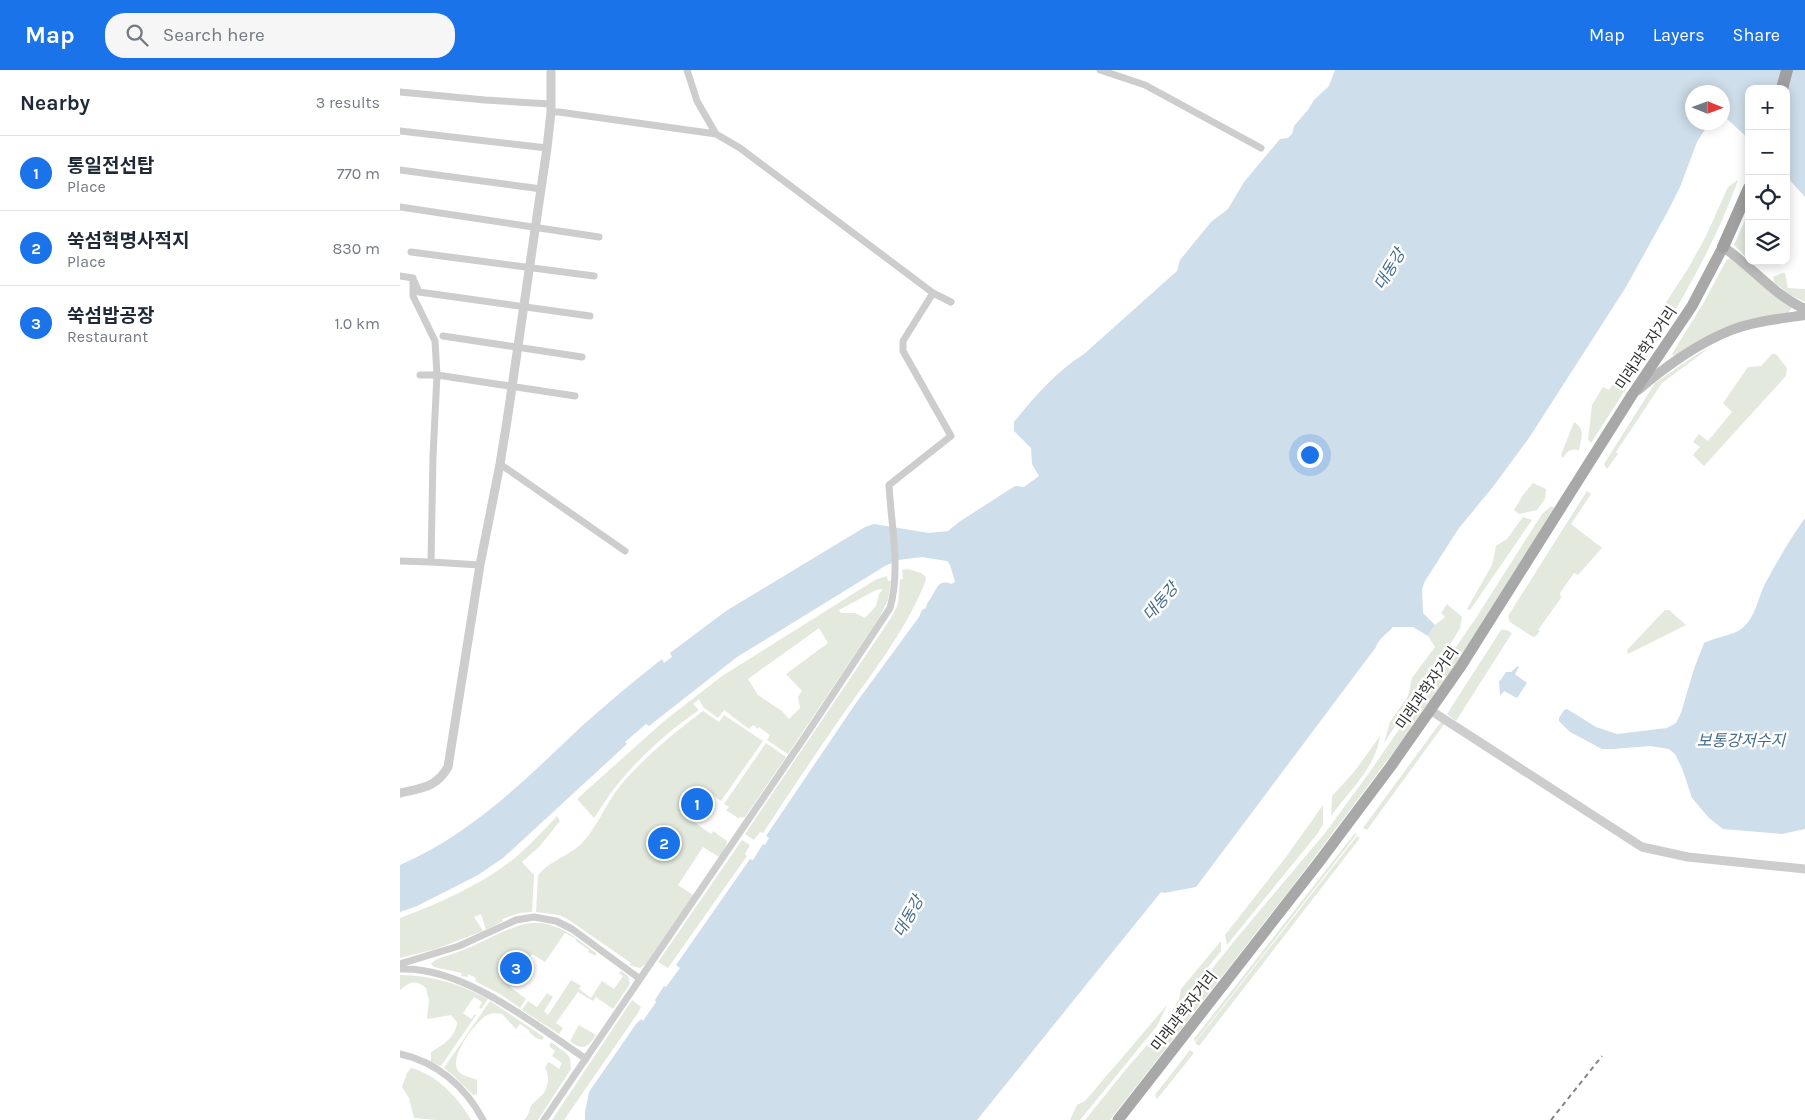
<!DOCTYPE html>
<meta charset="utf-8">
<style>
:root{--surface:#fff;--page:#f6f6f7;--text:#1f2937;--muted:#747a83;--line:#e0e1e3;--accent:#1a73e8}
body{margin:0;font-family:Karla,"Noto Sans KR",sans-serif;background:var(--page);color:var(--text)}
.controls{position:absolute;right:15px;top:15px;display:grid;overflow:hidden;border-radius:10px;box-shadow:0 2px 12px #0003}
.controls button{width:45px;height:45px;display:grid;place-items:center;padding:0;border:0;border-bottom:1px solid var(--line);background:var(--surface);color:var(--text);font:25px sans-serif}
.compass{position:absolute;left:1285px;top:15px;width:45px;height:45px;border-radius:50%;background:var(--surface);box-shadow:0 2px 12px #0003;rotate:91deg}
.you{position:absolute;left:909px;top:384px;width:18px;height:18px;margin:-12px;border:4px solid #fff;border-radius:50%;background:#1a73e8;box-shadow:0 0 0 8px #1a73e833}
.badge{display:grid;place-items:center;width:32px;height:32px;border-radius:50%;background:var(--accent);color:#fff;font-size:16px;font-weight:700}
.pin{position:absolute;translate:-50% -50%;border:2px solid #fff;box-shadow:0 1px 5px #0006}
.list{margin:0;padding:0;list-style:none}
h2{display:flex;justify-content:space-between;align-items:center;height:65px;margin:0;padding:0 20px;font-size:21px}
h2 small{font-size:16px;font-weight:400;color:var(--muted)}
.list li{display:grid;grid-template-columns:32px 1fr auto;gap:15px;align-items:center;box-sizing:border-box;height:75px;padding:0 20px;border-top:1px solid var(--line)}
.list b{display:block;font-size:19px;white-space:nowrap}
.list p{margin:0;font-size:16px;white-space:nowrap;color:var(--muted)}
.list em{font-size:16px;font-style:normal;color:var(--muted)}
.icon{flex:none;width:28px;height:28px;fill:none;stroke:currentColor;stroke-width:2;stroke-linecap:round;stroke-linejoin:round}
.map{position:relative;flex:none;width:1405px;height:1050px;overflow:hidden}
header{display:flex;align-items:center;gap:30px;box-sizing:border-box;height:70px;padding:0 25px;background:var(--accent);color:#fff}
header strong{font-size:24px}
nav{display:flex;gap:28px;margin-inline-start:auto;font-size:18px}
.search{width:350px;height:45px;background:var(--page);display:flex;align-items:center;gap:12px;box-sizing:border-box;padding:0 18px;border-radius:20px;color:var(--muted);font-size:19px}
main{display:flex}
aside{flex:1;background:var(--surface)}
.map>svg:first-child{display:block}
.green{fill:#e3e9dd;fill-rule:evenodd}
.water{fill:#cedeea}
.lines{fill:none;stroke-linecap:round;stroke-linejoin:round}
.minor{stroke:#cdcdcd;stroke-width:7}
.tertiary{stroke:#cdcdcd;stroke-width:9}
.secondary{stroke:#bababa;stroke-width:10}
.primary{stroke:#a8a8a8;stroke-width:11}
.trunk{stroke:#a0a0a0;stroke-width:12}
.rail{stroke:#858585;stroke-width:2;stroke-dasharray:5 4;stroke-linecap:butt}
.labels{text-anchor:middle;stroke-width:5;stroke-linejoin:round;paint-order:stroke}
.street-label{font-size:15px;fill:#303030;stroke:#fff}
.water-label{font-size:16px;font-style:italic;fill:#446c8d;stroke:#fff}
</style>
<header>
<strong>Map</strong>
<div class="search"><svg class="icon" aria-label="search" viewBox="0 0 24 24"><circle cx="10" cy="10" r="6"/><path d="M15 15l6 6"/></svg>Search here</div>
<nav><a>Map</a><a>Layers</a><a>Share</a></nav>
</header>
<main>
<aside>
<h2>Nearby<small>3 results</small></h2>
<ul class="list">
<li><span class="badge">1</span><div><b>통일전선탑</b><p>Place</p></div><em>770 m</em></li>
<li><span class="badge">2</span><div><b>쑥섬혁명사적지</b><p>Place</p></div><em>830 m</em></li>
<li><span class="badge">3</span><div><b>쑥섬밥공장</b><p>Restaurant</p></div><em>1.0 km</em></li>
</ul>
</aside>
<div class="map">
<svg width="1405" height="1050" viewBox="0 0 1405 1050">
<rect width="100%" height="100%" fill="#fff"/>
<path class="green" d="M 1338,110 C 1304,205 1245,289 1191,373 L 1188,370 L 1192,335 L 1203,317 L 1209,320 L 1289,197 L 1306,166 L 1328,117 Z
M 1349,141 L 1349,188 L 1348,189 L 1334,175 Z
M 1333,188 L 1391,235 L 1391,239 L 1388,243 L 1274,286 L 1272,284 L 1304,232 L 1326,191 L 1328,189 Z
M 1382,203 L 1385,203 L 1388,218 L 1405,219 L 1405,232 L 1390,225 L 1374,212 L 1373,207 Z
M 1309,278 L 1262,313 L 1216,382 L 1218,384 L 1207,399 L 1204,394 L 1255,313 L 1299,283 Z
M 1372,284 L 1376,284 L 1387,298 L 1386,306 L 1304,396 L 1293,385 L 1300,377 L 1293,372 L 1299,364 L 1308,371 L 1332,342 L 1323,333 L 1348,297 L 1361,296 Z
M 1174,352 C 1186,359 1181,368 1179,380 C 1171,378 1167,381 1163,388 L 1161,385 Z
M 1133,413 L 1146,419 L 1145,429 L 1137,440 L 1119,444 L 1114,440 L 1123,425 Z
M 1187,421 L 1191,424 L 1171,454 L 1202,478 L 1178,505 L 1174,503 L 1160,523 L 1161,528 L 1138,560 L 1140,561 L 1136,566 L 1133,567 L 1110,552 L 1108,546 Z
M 1151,436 L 1154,438 L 1056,594 L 1001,672 L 898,809 L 710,1050 L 685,1050 L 727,998 L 796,919 L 835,870 L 925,763 L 969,703 L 1076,548 L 1142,444 Z
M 1123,447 L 1132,450 L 1070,540 L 1067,539 L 1092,495 L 1096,476 L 1107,469 Z
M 508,499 L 521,503 L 525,506 L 526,510 C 507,558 476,598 446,640 C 418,680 390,722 363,763 L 360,762 L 354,770 L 345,764 L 491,548 L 498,534 L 500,509 L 503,509 L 502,500 Z
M 487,506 L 488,511 L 491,511 L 488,530 L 479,548 L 388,684 L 367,670 L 370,665 L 359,657 L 358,659 L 353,655 L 349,659 L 324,640 L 318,648 L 303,637 L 299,629 L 293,634 L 299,640 C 268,661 240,687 216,716 C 208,726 201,738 194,748 L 177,729 L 263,652 L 322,606 L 475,510 ZM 483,519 L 479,524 L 476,536 L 465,548 L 455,543 L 441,543 L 439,540 L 476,520 ZM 419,558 L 428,573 L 386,604 L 402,621 L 398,627 L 400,638 L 389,649 L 382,641 L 358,625 L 348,609 Z
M 1047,534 L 1062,547 L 1060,558 L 1050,575 L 984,673 L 990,652 L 1008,626 L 1012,608 L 1035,577 L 1028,566 L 1035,555 L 1045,547 L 1041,543 Z
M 1265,540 L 1269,540 L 1286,555 L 1228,584 L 1227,580 Z
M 1101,560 L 1107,560 L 1112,563 L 1056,651 L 1047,644 Z
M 303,641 L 319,652 L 324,645 L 363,671 L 321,731 L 302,717 C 299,720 295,720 291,722 C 282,728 285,737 283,744 L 311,764 L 313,761 L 327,771 L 326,776 L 319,787 L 303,777 L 278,815 L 293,825 L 246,894 L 240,898 L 229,895 L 231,893 L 169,850 L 159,845 L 136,842 L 138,806 C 146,793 170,785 181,774 C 195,761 207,732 220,716 C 244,687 273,664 303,641 Z
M 1040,653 L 1045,653 L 967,760 L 963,758 Z
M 980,666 C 976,697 949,721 931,746 L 932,726 L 954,702 Z
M 366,673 L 386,687 L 345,747 L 338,748 L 326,740 L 329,737 L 324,734 Z
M 923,735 L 923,754 L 918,763 L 827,875 L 825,865 L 886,787 Z
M 157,746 L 160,751 L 139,777 L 122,792 L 134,805 L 132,842 L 119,843 L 102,849 L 103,851 L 86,860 L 81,844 L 74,847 L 83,861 L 36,879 L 0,888 L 0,848 C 40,833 83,814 116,787 C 130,775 144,760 157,746 Z
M 955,763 L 957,764 L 795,972 L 794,969 Z
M 957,766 L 960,768 L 799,976 L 795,973 Z
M 342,770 L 350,775 L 345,784 L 347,786 L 268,898 L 258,892 Z
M 131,853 C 157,851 176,868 196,883 L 196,886 L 188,882 L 189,880 L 176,871 L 176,869 L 165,863 L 145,892 L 132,884 L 110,917 L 126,929 L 120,938 L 100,924 L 75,911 L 76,908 L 68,904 L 67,907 L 61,906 L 62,903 L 34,897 L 31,894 C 35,888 48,886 55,883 C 81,875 104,857 131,853 Z
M 821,871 L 821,881 L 769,946 L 779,929 L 781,919 Z
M 221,901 L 228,906 L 230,914 L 213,939 L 196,927 L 193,931 L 178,922 L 156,953 L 163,958 L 159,964 L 122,940 L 128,931 L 137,937 L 147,923 L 153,927 L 144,941 L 148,945 L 171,910 L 181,916 L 179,919 L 191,928 L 202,911 L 214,919 L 223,906 L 219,903 Z
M 0,905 C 32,905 60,914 88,929 L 81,939 L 79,938 L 82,932 L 74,927 L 63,943 L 71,949 L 75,944 L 76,945 L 41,996 L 31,992 L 31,982 C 43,975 56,967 57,952 L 51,945 L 28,949 L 27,947 L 29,931 L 26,918 C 16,909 9,912 0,920 Z
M 232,930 L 241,937 L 238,943 L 164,1050 L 152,1050 Z
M 90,931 L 144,967 L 142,970 L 136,968 L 129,962 L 130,961 L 120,954 L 116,959 L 102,944 C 97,943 92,943 87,945 C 75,952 47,989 59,1002 C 64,1007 72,1007 77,1010 L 77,1024 L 73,1025 L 54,1006 L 44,998 Z
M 767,935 L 757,956 L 680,1050 L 670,1050 L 677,1035 L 685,1031 Z
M 179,955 L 196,965 C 187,978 183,981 170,971 Z
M 151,972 L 166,983 L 170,988 L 171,999 L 138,1050 L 124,1050 C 129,1045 129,1041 131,1036 C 133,1032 137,1030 140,1027 C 149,1019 150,1007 145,997 L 149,992 L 159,999 L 162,993 L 152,986 L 155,981 L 149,976 Z
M 790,980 L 794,983 L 757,1029 L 755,1025 Z
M 11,998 C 36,1004 59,1028 71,1050 L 36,1050 L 14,1048 L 9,1028 L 2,1017 L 7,1003 Z"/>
<path class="water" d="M 935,0 L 1405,0 L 1405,127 L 1386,106 L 1386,19 L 1349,19 L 1349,69 L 1327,49 L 1323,49 L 1322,22 L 1292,22 L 1292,52 L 1309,53 L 1297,72 L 1280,117 L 1269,139 L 1226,217 L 1129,368 L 1092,418 L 1059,458 L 1025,511 L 1022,519 L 1023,543 L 1035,555 L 1028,566 L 1013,557 L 993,557 C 987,564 979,568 976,577 L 796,817 L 764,823 L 761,822 L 577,1050 L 185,1050 L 185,1042 L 189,1022 L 236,954 L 241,949 L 243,951 L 256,932 L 255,930 L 264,916 L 266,917 L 280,898 L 276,895 L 350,789 L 353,790 L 363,774 L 365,775 L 369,768 L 366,766 L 456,633 L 519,547 L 522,540 L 526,538 C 527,532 529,531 532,526 C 537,518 539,509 551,514 L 555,512 L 550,495 L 547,491 L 522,487 L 498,490 L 485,496 L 337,587 L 249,656 L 246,654 L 225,672 L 227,674 L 103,788 L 78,805 L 17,836 L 0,842 L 0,795 C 72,764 127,708 183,655 C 209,632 235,610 262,589 L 264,593 L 272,587 L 270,583 L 326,541 L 465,457 L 474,454 L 529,463 L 548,461 L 559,452 L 615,416 L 624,417 L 639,406 L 632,394 L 631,378 L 614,361 L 614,352 C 634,327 657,301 684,284 L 777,201 L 780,190 L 811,152 L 828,139 L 844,112 L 880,69 L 888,68 L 892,64 L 894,56 L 908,40 L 914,30 L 929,16 Z
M 1405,448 L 1405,759 L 1382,764 L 1323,759 L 1309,748 L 1292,728 L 1282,698 L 1275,684 L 1269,679 L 1250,676 L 1213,679 L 1202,679 L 1170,662 L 1159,651 L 1159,648 L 1164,640 L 1167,639 L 1196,657 L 1217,664 L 1267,658 L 1276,653 L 1281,643 L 1294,599 L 1304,573 C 1314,568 1332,565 1340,560 C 1356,548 1357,530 1365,514 C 1377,491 1391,468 1405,448 Z
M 1118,596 L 1119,597 L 1115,604 L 1127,613 L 1117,628 L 1104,621 L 1100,626 L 1099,610 L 1100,611 L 1106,602 L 1111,602 Z"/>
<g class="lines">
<path class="minor" d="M 287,0 L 297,31 L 316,64
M 700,0 L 745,15 L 861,78
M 0,22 L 85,30 L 151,34
M 151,42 L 159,42 L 316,64 L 340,78 L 384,111 L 533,223 L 551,232
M 0,61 L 147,78
M 0,100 L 141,119
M 0,137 L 199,167
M 11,182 L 194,206
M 0,206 L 13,208
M 14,211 L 19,222 L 190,246
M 43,266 L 182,287
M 20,305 L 37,305 L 175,326
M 100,394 L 225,481
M 0,491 L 31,492 L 33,386 L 37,305 L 35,271 L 13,226 L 13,208
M 31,492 L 80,495
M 0,894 L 59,876 L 116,850 L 134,847 L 156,851 L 172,859 L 240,909
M 0,899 C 64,896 135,955 186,989
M 0,984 C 37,992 66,1017 83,1050
M 144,1050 L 406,665 L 490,538 C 501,500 491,454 489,415 L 551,366 L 503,281 L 503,271 L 533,223"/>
<path class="tertiary" d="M 1030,640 L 1242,777 L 1288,787 L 1405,799
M 0,723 C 21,718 36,718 48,697 L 80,495 L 100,394 L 107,351 L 147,78 L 151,42 L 151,0"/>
<path class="secondary" d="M 1323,177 C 1352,196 1373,225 1405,239
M 1238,320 C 1266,296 1295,275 1329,261 C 1353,251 1380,249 1405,245"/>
<path class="primary" d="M 718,1050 L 919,792 L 991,696 L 1061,596 L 1232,325 L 1292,236 L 1323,177"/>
<path class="trunk" d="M 1382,19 L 1387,0
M 1323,177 L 1349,118"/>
<path class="rail" d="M 1151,1050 L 1202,986"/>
</g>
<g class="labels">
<g class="street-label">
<text transform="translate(1246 278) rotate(-56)" y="5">미래과학자거리</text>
<text transform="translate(1027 618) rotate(-55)" y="5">미래과학자거리</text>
<text transform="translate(784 941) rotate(-52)" y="5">미래과학자거리</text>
</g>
<g class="water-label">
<text transform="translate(989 199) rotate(-59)" y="6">대동강</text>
<text transform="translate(760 531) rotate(-49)" y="6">대동강</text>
<text x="1341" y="676">보통강저수지</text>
<text transform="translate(508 846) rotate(-61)" y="6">대동강</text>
</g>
</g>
</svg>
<div class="controls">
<button>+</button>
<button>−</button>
<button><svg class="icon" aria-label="locate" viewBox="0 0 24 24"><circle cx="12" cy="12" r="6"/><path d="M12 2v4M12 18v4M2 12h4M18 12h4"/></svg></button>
<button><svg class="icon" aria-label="layers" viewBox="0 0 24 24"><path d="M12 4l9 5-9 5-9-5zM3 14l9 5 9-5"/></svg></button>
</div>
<svg class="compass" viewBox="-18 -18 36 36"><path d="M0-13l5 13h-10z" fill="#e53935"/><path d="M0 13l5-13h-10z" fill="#747a83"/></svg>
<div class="you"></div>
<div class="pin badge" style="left:297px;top:734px">1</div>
<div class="pin badge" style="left:264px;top:773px">2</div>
<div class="pin badge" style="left:116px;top:898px">3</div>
</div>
</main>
